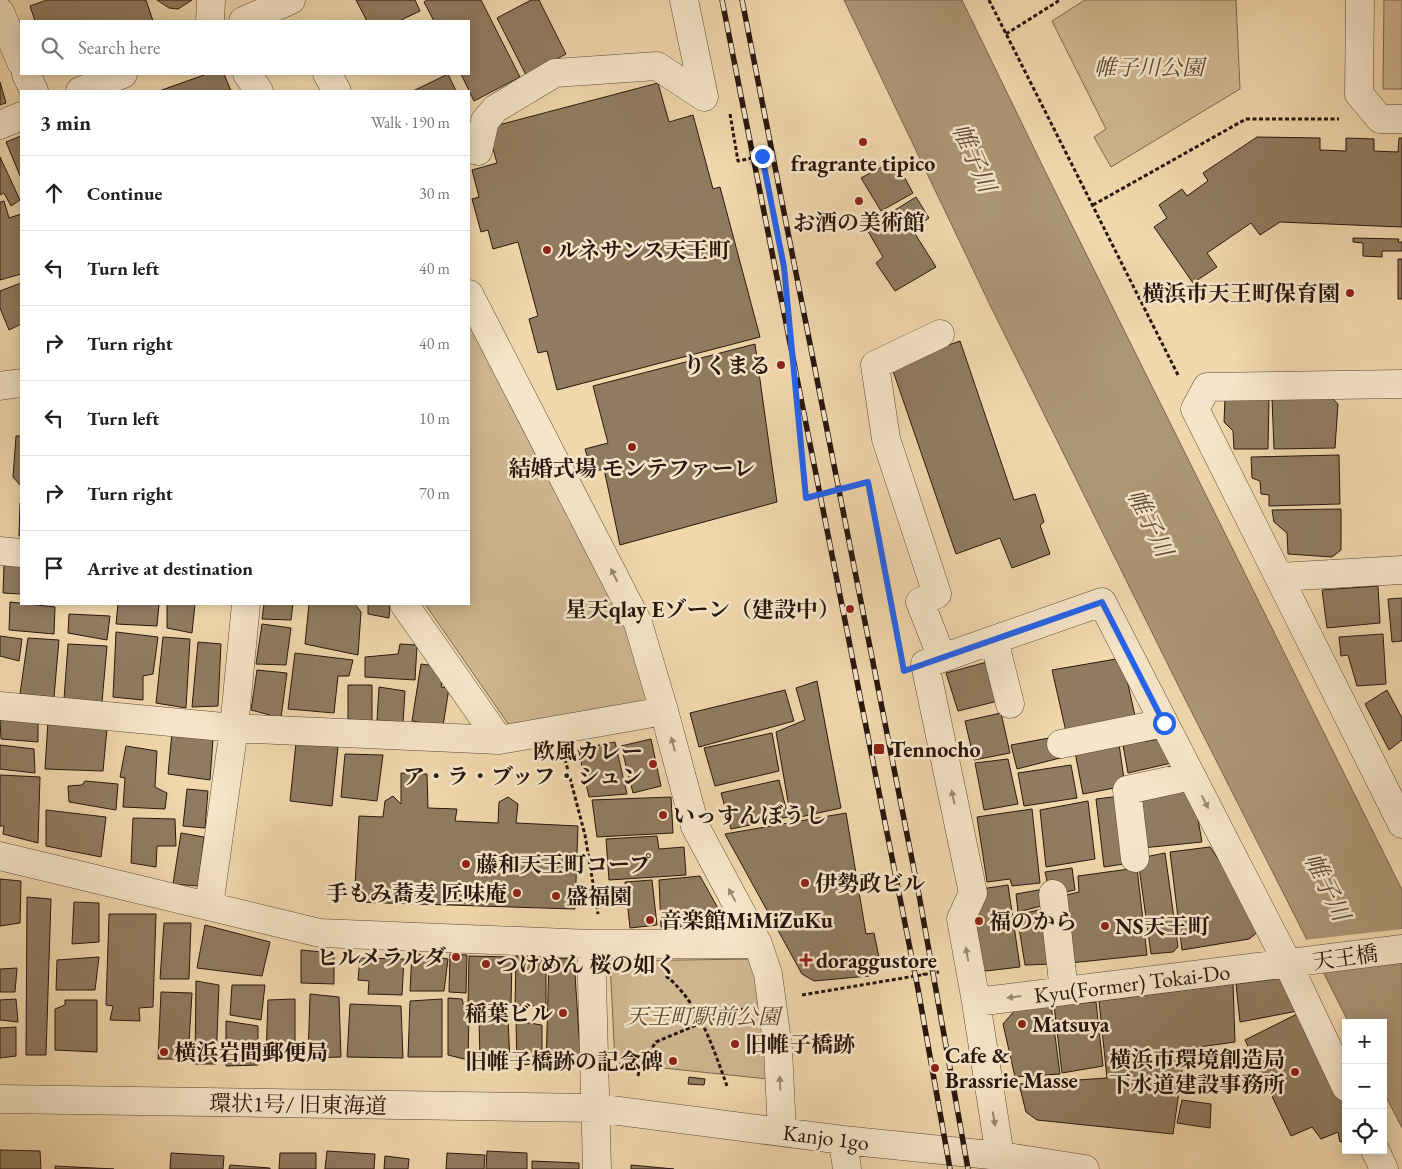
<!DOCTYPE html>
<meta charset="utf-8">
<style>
:root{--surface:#fff;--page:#f6f6f6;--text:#222;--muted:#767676;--line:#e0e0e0}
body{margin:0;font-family:"EB Garamond","Noto Serif JP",serif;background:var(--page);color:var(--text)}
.controls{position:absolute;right:15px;bottom:15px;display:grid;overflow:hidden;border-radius:0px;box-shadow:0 2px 12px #0003}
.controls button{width:45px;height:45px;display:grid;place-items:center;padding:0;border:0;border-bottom:1px solid var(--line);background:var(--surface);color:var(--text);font:25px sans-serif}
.stop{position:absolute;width:15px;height:15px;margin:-11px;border:4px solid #2563eb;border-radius:50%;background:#fff}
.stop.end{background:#2563eb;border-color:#fff;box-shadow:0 1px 5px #0008}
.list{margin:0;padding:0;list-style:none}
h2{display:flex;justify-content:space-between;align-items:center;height:65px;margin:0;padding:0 20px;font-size:21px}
h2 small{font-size:16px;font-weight:400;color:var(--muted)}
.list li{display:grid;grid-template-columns:32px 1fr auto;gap:15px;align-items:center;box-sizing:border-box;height:75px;padding:0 20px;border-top:1px solid var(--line)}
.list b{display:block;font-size:19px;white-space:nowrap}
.list em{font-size:16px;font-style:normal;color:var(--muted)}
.icon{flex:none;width:28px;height:28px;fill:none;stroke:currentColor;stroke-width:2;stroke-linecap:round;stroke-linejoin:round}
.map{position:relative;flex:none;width:1402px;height:1169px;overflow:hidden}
.search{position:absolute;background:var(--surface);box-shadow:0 2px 12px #0003;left:20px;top:20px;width:450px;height:55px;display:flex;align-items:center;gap:12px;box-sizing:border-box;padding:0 18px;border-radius:0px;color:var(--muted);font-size:19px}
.panel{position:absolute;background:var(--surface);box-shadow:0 2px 12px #0003;left:20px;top:90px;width:450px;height:515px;border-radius:0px}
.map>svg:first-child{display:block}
.green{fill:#cfb691;stroke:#7c6650}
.water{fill:#ad9676;stroke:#78634c}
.pier{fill:#f1d7ac}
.building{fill:#917b60;stroke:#28170e}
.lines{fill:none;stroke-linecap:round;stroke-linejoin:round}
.minor-casing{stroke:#5a4736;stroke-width:29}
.path{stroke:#28170e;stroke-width:3;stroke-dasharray:4 2.5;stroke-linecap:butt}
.minor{stroke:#f6e5c9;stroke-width:28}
.rail-casing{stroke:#28170e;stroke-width:5.5}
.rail{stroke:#f6e5c9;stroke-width:4;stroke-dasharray:11;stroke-linecap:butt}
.oneway{fill:#998875}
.route{stroke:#2563eb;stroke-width:6}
.poi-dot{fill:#8f2418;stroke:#f6e5c9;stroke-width:2}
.labels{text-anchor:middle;stroke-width:5;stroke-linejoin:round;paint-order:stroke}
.park-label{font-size:22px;font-style:italic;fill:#5a4735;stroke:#f6e5c9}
.poi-label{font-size:22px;font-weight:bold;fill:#28170e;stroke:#f6e5c9;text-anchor:start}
.street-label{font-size:22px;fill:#28170e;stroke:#f6e5c9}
.water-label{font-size:24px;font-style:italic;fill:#5d4a38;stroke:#f6e5c9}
</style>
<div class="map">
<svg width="1402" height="1169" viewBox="0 0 1402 1169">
<rect width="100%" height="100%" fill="#f1d7ac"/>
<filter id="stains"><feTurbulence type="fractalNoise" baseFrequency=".004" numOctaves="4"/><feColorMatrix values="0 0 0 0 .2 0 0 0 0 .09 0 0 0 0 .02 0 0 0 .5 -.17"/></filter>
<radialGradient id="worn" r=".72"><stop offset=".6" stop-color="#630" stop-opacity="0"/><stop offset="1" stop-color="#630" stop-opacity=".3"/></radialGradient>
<path class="green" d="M 1085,0 L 1236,0 L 1240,89 L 1111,167 L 1094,137 L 1106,129 L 1052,21 Z
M 1384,0 L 1402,0 L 1402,89 L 1383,89 Z
M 469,310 L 631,625 L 658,707 L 511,728 L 425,604 L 469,604 Z
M 753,959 L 768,1079 L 615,1063 L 610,961 Z"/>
<path class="water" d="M 844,0 L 962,0 L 1045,171 L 1402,890 L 1402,1128 L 1383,1091 L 1383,1023 L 1349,1023 L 1180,689 L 990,305 Z"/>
<path class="pier" d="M 1402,929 L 1402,962 L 1320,972 L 1304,940 Z"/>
<path class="building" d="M 47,0 L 146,0 L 153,21 L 35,21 L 30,6 Z
M 157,0 L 192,0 L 178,9 L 169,8 Z
M 356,0 L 415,0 L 420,11 L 399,21 L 367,21 Z
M 427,0 L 481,0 L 520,77 L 474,101 L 461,74 L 469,74 L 469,21 L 434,21 L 424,2 Z
M 531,0 L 539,0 L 566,54 L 526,75 L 497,18 Z
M 207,74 L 224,74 L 231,91 L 159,91 Z
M 448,74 L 456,91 L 413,91 Z
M 0,82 L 6,103 L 0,105 Z
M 658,83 L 669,122 L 693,115 L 713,189 L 720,187 L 760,337 L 557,390 L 547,351 L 538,353 L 529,319 L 538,316 L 518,242 L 493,249 L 488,230 L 481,232 L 472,199 L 479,197 L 472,170 L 497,163 L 487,128 Z
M 21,136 L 21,178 L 6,142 Z
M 1257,137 L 1320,138 L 1320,150 L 1346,151 L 1346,138 L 1374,139 L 1374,151 L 1398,152 L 1399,138 L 1402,138 L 1402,227 L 1280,222 L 1260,235 L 1251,223 L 1207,253 L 1217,267 L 1193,283 L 1154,227 L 1167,218 L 1159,205 L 1182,189 L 1187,196 L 1208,181 L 1203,173 Z
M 0,157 L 20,200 L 11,206 L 4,193 L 0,195 Z
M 895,160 L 913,193 L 881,211 L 861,178 Z
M 916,197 L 929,218 L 912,229 L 936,267 L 895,291 L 876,263 L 883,257 L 866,228 Z
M 4,201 L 9,218 L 21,214 L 21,274 L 0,280 L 0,202 Z
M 1353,238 L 1399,239 L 1398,242 L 1402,242 L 1402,251 L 1382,251 L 1382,257 L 1363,256 L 1363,243 L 1353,242 Z
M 1398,259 L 1402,259 L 1402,299 L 1398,299 Z
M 21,283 L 21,324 L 9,330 L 0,308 L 0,291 Z
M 960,341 L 1014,500 L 1035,494 L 1044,522 L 1040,525 L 1050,554 L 1012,568 L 1000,538 L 956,554 L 891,365 Z
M 755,344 L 777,502 L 620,545 L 604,469 L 592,472 L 585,449 L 608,443 L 593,386 Z
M 1331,397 L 1338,404 L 1335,448 L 1274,449 L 1272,398 Z
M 1225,398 L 1269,398 L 1268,449 L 1234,449 L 1233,431 L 1224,422 Z
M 16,436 L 21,436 L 21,486 L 13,477 Z
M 1339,455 L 1340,504 L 1269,506 L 1269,495 L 1261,494 L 1260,481 L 1252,478 L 1251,457 Z
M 20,503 L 21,503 L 21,536 L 19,536 Z
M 1341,509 L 1341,550 L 1332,557 L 1288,554 L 1287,533 L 1274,522 L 1272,510 Z
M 4,564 L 21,566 L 21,594 L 3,593 Z
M 1378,586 L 1380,623 L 1327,628 L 1322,590 Z
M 1402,598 L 1402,641 L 1392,642 L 1388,599 Z
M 10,602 L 55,607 L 54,634 L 9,630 Z
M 118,604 L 159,604 L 157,626 L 116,624 Z
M 167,604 L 195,604 L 192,633 L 167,628 Z
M 264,604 L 293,604 L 291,620 L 262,619 Z
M 309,604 L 355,604 L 361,612 L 358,655 L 305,644 Z
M 368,604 L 390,604 L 389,618 L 368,614 Z
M 69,614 L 110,616 L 107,640 L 68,633 Z
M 262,624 L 291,628 L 286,665 L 256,664 Z
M 116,632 L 158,637 L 153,674 L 143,676 L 143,700 L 113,697 Z
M 1383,634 L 1386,684 L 1357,686 L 1348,655 L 1341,656 L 1339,637 Z
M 0,636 L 22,639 L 19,661 L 0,656 Z
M 163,637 L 190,639 L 186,708 L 156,703 Z
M 28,638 L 59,640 L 54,697 L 20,694 Z
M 198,642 L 221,644 L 218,706 L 192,707 Z
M 68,644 L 107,646 L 102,702 L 64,699 Z
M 400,644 L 417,645 L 415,680 L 365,677 L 365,657 L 398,654 Z
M 295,653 L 353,660 L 349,676 L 338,676 L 334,713 L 288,709 Z
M 1122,658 L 1136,720 L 1067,736 L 1052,670 Z
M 987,662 L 998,701 L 958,711 L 946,673 Z
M 421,664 L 435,666 L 443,677 L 441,687 L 449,688 L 443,726 L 412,721 Z
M 257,670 L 287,673 L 281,718 L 251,710 Z
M 817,681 L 841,808 L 791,819 L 776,732 L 805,720 L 796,688 Z
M 348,685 L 372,685 L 372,721 L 348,719 Z
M 379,687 L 405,691 L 403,723 L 377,720 Z
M 785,690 L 794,721 L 699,747 L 690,713 Z
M 1387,690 L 1402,718 L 1402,740 L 1389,750 L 1365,704 Z
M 1001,713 L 1010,753 L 974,760 L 965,721 Z
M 0,720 L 38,722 L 38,742 L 1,739 Z
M 48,721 L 107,729 L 103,771 L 45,769 Z
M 172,733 L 213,739 L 210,780 L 168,774 Z
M 772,733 L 779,771 L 715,786 L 704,748 Z
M 1060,736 L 1064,757 L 1017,769 L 1011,745 Z
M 1166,738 L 1180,761 L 1128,773 L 1123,745 Z
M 651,739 L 661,786 L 633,793 L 621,746 Z
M 615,742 L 627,794 L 589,797 L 578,749 Z
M 296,743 L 338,747 L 332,806 L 290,801 Z
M 1119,744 L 1125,786 L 1083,794 L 1075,752 Z
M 0,745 L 34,749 L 35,773 L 0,769 Z
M 126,746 L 157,751 L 155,787 L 167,793 L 165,809 L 123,807 L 125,778 L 120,777 Z
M 345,754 L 383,755 L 377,801 L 341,797 Z
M 1008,759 L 1018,804 L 984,810 L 975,763 Z
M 1071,765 L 1077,798 L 1024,806 L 1018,773 Z
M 401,773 L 427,774 L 428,808 L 457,809 L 455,821 L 498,823 L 499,802 L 508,797 L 518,804 L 516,823 L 578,826 L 575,909 L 354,902 L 359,816 L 383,817 L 385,801 L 393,796 L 401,804 Z
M 0,775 L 40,777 L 38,843 L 3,834 L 4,826 L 0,826 Z
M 779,780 L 788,817 L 731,829 L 721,793 Z
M 85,781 L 118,784 L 116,810 L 69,802 L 68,786 L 82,785 Z
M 1190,786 L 1194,796 L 1202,842 L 1142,848 L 1134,796 Z
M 187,789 L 208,791 L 205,828 L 183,826 Z
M 1121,796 L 1130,863 L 1104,867 L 1096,799 Z
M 671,797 L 673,833 L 597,837 L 592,800 Z
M 1088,801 L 1095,859 L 1046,867 L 1040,810 Z
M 1032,809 L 1040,883 L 1012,886 L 1010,879 L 987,882 L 977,817 Z
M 46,810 L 106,817 L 101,857 L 46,846 Z
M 846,813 L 866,934 L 874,933 L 881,967 L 869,970 L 869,976 L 814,981 L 802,974 L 725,834 Z
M 133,818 L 175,819 L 176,846 L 157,846 L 156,867 L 131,863 Z
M 181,833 L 204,837 L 198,886 L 173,884 Z
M 657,836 L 659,849 L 684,847 L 686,875 L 609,880 L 606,839 Z
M 1210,847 L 1260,921 L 1259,931 L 1249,939 L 1182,950 L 1170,852 Z
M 1165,853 L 1178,947 L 1173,952 L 1151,954 L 1139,867 L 1145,857 Z
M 1072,868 L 1075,890 L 1050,895 L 1045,872 Z
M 1137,868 L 1147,955 L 1070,963 L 1062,896 L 1079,892 L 1078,876 Z
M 700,876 L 724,919 L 716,927 L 661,927 L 659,880 Z
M 0,879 L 21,881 L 20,923 L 0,926 Z
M 652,880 L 657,925 L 630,928 L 625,882 Z
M 1008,885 L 1020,967 L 986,971 L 977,965 L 969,922 L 981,889 Z
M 1044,889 L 1045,905 L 1018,912 L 1016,894 Z
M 27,897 L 51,899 L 46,1055 L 26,1055 Z
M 74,902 L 99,903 L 99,942 L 72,944 Z
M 1047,908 L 1055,964 L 1025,965 L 1017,915 Z
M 109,914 L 156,914 L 153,1007 L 139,1008 L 140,1021 L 110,1020 L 113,1006 L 106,1005 Z
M 164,923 L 191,923 L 189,979 L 160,979 Z
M 205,925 L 270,942 L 262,976 L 197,968 Z
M 301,950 L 334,953 L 334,984 L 301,983 Z
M 412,953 L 448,959 L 444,991 L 410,991 Z
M 450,954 L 467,955 L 466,993 L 449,992 Z
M 469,956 L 512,957 L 511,1005 L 468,1004 Z
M 516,956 L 546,957 L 546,1006 L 515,1006 Z
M 99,957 L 95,990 L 56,990 L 57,960 Z
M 360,958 L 404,959 L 402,995 L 368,994 L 369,981 L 358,980 Z
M 549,958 L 574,959 L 581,1066 L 546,1067 Z
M 17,968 L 15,992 L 0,992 L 0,969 Z
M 1283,978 L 1303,1010 L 1240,1022 L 1236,984 Z
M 196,981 L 219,985 L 216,1064 L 195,1064 Z
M 1233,984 L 1235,1042 L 1185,1049 L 1173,1134 L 1037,1120 L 1026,1112 L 1019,1084 L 1107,1078 L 1099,1001 Z
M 232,985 L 265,985 L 261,1020 L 230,1015 Z
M 161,992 L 192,993 L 188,1059 L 158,1059 Z
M 310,994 L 339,997 L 341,1057 L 308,1058 Z
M 448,998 L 462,999 L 464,1007 L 469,1012 L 468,1060 L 448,1055 Z
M 16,999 L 18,1022 L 0,1020 L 0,1000 Z
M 295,999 L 295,1058 L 266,1057 L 268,1000 Z
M 442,999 L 442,1057 L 408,1057 L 410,1001 Z
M 65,1000 L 97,1000 L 97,1052 L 55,1050 L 55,1009 L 65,1005 Z
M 1096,1002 L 1103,1066 L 1062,1073 L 1054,1005 Z
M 350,1004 L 401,1006 L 403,1058 L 347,1057 Z
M 1051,1005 L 1060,1074 L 1015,1077 L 1003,1024 L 1016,1009 Z
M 1301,1012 L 1346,1104 L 1346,1140 L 1340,1142 L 1338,1132 L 1321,1139 L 1312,1127 L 1291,1136 L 1245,1040 Z
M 479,1014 L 508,1017 L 510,1064 L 480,1063 Z
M 226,1021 L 258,1026 L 258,1065 L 226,1066 Z
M 516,1021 L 542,1025 L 542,1064 L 517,1065 Z
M 16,1027 L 16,1056 L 0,1058 L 0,1028 Z
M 689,1077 L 705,1079 L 704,1085 L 688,1084 Z
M 1182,1100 L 1211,1104 L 1210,1128 L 1177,1123 Z
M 0,1150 L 40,1151 L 41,1169 L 0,1169 Z
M 327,1151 L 375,1154 L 374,1169 L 325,1169 Z
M 487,1151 L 527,1153 L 527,1169 L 486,1169 Z
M 171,1153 L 224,1156 L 223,1169 L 170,1169 Z
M 280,1153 L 316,1153 L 316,1169 L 279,1169 Z
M 447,1153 L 485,1155 L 484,1169 L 446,1169 Z
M 385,1156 L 409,1159 L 408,1169 L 384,1169 Z
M 532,1161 L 579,1163 L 579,1169 L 532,1169 Z
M 230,1165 L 270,1168 L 270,1169 L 229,1169 Z
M 631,1165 L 674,1169 L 631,1169 Z
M 55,1166 L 114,1169 L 55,1169 Z"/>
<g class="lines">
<g class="minor-casing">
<path id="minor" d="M 1360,0 L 1359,94 L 1380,119 L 1402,119
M 0,12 L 21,62
M 210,21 L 211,0
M 243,21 L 291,0
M 26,74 L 34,91
M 247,74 L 259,91
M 327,74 L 337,91
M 80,91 L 123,74
M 0,125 L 21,116
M 469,150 L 473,147 L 478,151 L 485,121 L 495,109 L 555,73 L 657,66 L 704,97 L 684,0
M 469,294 L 638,623 L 664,711 L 695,826 L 758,944 L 768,974 L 778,1049 L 782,1132
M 940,334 L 875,365 L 886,439 L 937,594 L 920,602 L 942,658
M 1402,384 L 1207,387 L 1195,409 L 1402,824
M 0,386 L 21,383
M 0,551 L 21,553
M 1279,577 L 1402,570
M 404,604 L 499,740
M 994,640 L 1010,704
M 0,706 L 234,728 L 499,740 L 664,711
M 1061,744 L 1164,723
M 0,856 L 320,933 L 591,944 L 758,944
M 1135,858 L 1127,790 L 1191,776
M 1053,894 L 1064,991
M 209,906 L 234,728 L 246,604
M 591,944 L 597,1169
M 976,1002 L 1402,949
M 0,1099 L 596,1108 L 843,1140 L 1000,1156 L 1085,1169
M 843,1140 L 847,1169
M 1375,1150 L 1384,1169
M 1002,1169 L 976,1002 L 961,919 L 973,893 L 925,664 L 1102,602 L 1288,964 L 1346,1087"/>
</g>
<path class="path" d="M 989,0 L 1178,375
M 1006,34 L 1060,0
M 730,114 L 738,161 L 762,156 L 784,267 L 806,498 L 868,482
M 1093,205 L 1246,119 L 1339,119
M 873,505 L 889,594
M 897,632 L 899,646
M 565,759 L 585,835 L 598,914
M 922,960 L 924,975
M 666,976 C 699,1002 713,1048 727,1086
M 802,995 L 939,972
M 638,1076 L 640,1066 L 656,1042 L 708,1020 L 743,1009"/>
<use href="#minor" class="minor"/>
<g class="rail-casing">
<path id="rail" d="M 722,0 L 918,989 L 950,1169
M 742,0 L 919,895 L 968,1169"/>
</g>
<use href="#rail" class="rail"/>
</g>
<defs><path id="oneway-solid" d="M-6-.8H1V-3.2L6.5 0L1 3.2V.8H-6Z" transform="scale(1.25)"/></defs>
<g class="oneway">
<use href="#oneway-solid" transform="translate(614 575) rotate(-117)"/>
<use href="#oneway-solid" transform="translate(673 744) rotate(-105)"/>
<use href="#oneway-solid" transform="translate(953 797) rotate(-102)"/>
<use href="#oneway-solid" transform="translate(1205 802) rotate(63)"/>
<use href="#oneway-solid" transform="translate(732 895) rotate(-118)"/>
<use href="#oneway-solid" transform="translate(967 954) rotate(-100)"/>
<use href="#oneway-solid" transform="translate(1014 997) rotate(173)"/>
<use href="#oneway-solid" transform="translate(780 1083) rotate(-93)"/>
<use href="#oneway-solid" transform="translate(994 1119) rotate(81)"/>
</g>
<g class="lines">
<path class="route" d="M 762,156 L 784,267 L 806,498 L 868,482 L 904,671 L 1102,602 L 1164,723"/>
</g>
<g class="poi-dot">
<circle cx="863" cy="142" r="5"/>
<circle cx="859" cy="201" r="5"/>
<circle cx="547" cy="250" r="5"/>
<circle cx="1350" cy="293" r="5"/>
<circle cx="781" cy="365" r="5"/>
<circle cx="632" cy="447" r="5"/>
<circle cx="850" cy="609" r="5"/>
<rect x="873" y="743" width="12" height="12" rx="2.5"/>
<circle cx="653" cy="764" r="5"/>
<circle cx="663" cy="815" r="5"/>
<circle cx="466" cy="864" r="5"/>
<circle cx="805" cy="883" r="5"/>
<circle cx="517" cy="893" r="5"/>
<circle cx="556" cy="896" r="5"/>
<circle cx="650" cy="920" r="5"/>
<circle cx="979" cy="921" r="5"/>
<circle cx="1105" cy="926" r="5"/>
<circle cx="456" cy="957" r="5"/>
<path d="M803.5 952.5h5v5h5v5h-5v5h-5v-5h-5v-5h5z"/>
<circle cx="486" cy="964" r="5"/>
<circle cx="563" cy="1013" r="5"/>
<circle cx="1022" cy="1024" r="5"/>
<circle cx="735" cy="1044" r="5"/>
<circle cx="164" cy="1052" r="5"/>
<circle cx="673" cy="1061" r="5"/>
<circle cx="935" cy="1068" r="5"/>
<circle cx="1295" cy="1072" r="5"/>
</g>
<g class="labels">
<g class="park-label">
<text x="1149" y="75">帷子川公園</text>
<text x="703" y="1024">天王町駅前公園</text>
</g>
<g class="poi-label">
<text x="863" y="171" text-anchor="middle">fragrante tipico</text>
<text x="859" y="230" text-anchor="middle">お酒の美術館</text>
<text x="557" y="258">ルネサンス天王町</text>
<text x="1340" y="301" text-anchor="end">横浜市天王町保育園</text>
<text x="771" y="373" text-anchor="end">りくまる</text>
<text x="632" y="476" text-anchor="middle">結婚式場 モンテファーレ</text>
<text x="840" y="617" text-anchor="end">星天qlay Eゾーン（建設中）</text>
<text x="890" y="757">Tennocho</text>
<text x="643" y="759" text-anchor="end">欧風カレー<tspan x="643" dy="25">ア・ラ・ブッフ・シュン</tspan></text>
<text x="673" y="823">いっすんぼうし</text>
<text x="476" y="872">藤和天王町コープ</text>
<text x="815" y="891">伊勢政ビル</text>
<text x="507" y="901" text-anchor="end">手もみ蕎麦 匠味庵</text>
<text x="566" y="904">盛福園</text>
<text x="660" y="928">音楽館MiMiZuKu</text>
<text x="989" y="929">福のから</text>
<text x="1115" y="934">NS天王町</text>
<text x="446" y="965" text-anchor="end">ヒルメラルダ</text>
<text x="816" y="968">doraggustore</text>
<text x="496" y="972">つけめん 桜の如く</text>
<text x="553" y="1021" text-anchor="end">稲葉ビル</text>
<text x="1032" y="1032">Matsuya</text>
<text x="745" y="1052">旧帷子橋跡</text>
<text x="174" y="1060">横浜岩間郵便局</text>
<text x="945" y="1063">Cafe &amp;<tspan x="945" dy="25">Brassrie Masse</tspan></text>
<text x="1285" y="1067" text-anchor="end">横浜市環境創造局<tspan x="1285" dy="25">下水道建設事務所</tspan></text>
<text x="663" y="1069" text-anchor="end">旧帷子橋跡の記念碑</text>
</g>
<g class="street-label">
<text transform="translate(1345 957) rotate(-8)" y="8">天王橋</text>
<text transform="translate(1132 983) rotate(-7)" y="8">Kyu(Former) Tokai-Do</text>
<text transform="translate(298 1104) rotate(1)" y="8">環状1号/ 旧東海道</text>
<text transform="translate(826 1137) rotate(7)" y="8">Kanjo 1go</text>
</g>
<g class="water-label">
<text transform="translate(974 158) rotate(66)" y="8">帷子川</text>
<text transform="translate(1150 523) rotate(64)" y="8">帷子川</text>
<text transform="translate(1327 887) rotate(64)" y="8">帷子川</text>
</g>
</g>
<rect width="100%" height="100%" filter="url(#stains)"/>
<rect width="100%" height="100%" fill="url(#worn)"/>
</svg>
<div class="controls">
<button>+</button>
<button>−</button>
<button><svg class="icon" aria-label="locate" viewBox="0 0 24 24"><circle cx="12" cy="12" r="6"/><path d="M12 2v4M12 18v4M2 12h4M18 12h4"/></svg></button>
</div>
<div class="stop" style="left:1164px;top:723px"></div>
<div class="stop end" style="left:762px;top:156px"></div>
<div class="search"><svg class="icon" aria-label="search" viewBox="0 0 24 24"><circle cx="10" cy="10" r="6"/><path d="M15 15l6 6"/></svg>Search here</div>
<section class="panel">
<h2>3 min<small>Walk · 190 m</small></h2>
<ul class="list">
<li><svg class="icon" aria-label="ahead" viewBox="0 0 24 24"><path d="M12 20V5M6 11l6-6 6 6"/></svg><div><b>Continue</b></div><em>30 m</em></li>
<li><svg class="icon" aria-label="left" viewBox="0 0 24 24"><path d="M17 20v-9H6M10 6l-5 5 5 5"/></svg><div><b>Turn left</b></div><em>40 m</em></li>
<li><svg class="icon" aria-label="right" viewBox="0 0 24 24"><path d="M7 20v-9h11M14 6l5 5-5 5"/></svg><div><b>Turn right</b></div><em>40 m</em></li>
<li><svg class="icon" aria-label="left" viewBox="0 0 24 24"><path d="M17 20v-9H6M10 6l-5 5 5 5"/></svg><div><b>Turn left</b></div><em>10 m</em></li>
<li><svg class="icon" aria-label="right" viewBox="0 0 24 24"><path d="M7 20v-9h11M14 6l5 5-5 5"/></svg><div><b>Turn right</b></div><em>70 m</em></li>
<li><svg class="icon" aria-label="arrive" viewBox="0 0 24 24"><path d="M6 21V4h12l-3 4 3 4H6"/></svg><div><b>Arrive at destination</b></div></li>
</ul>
</section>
</div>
